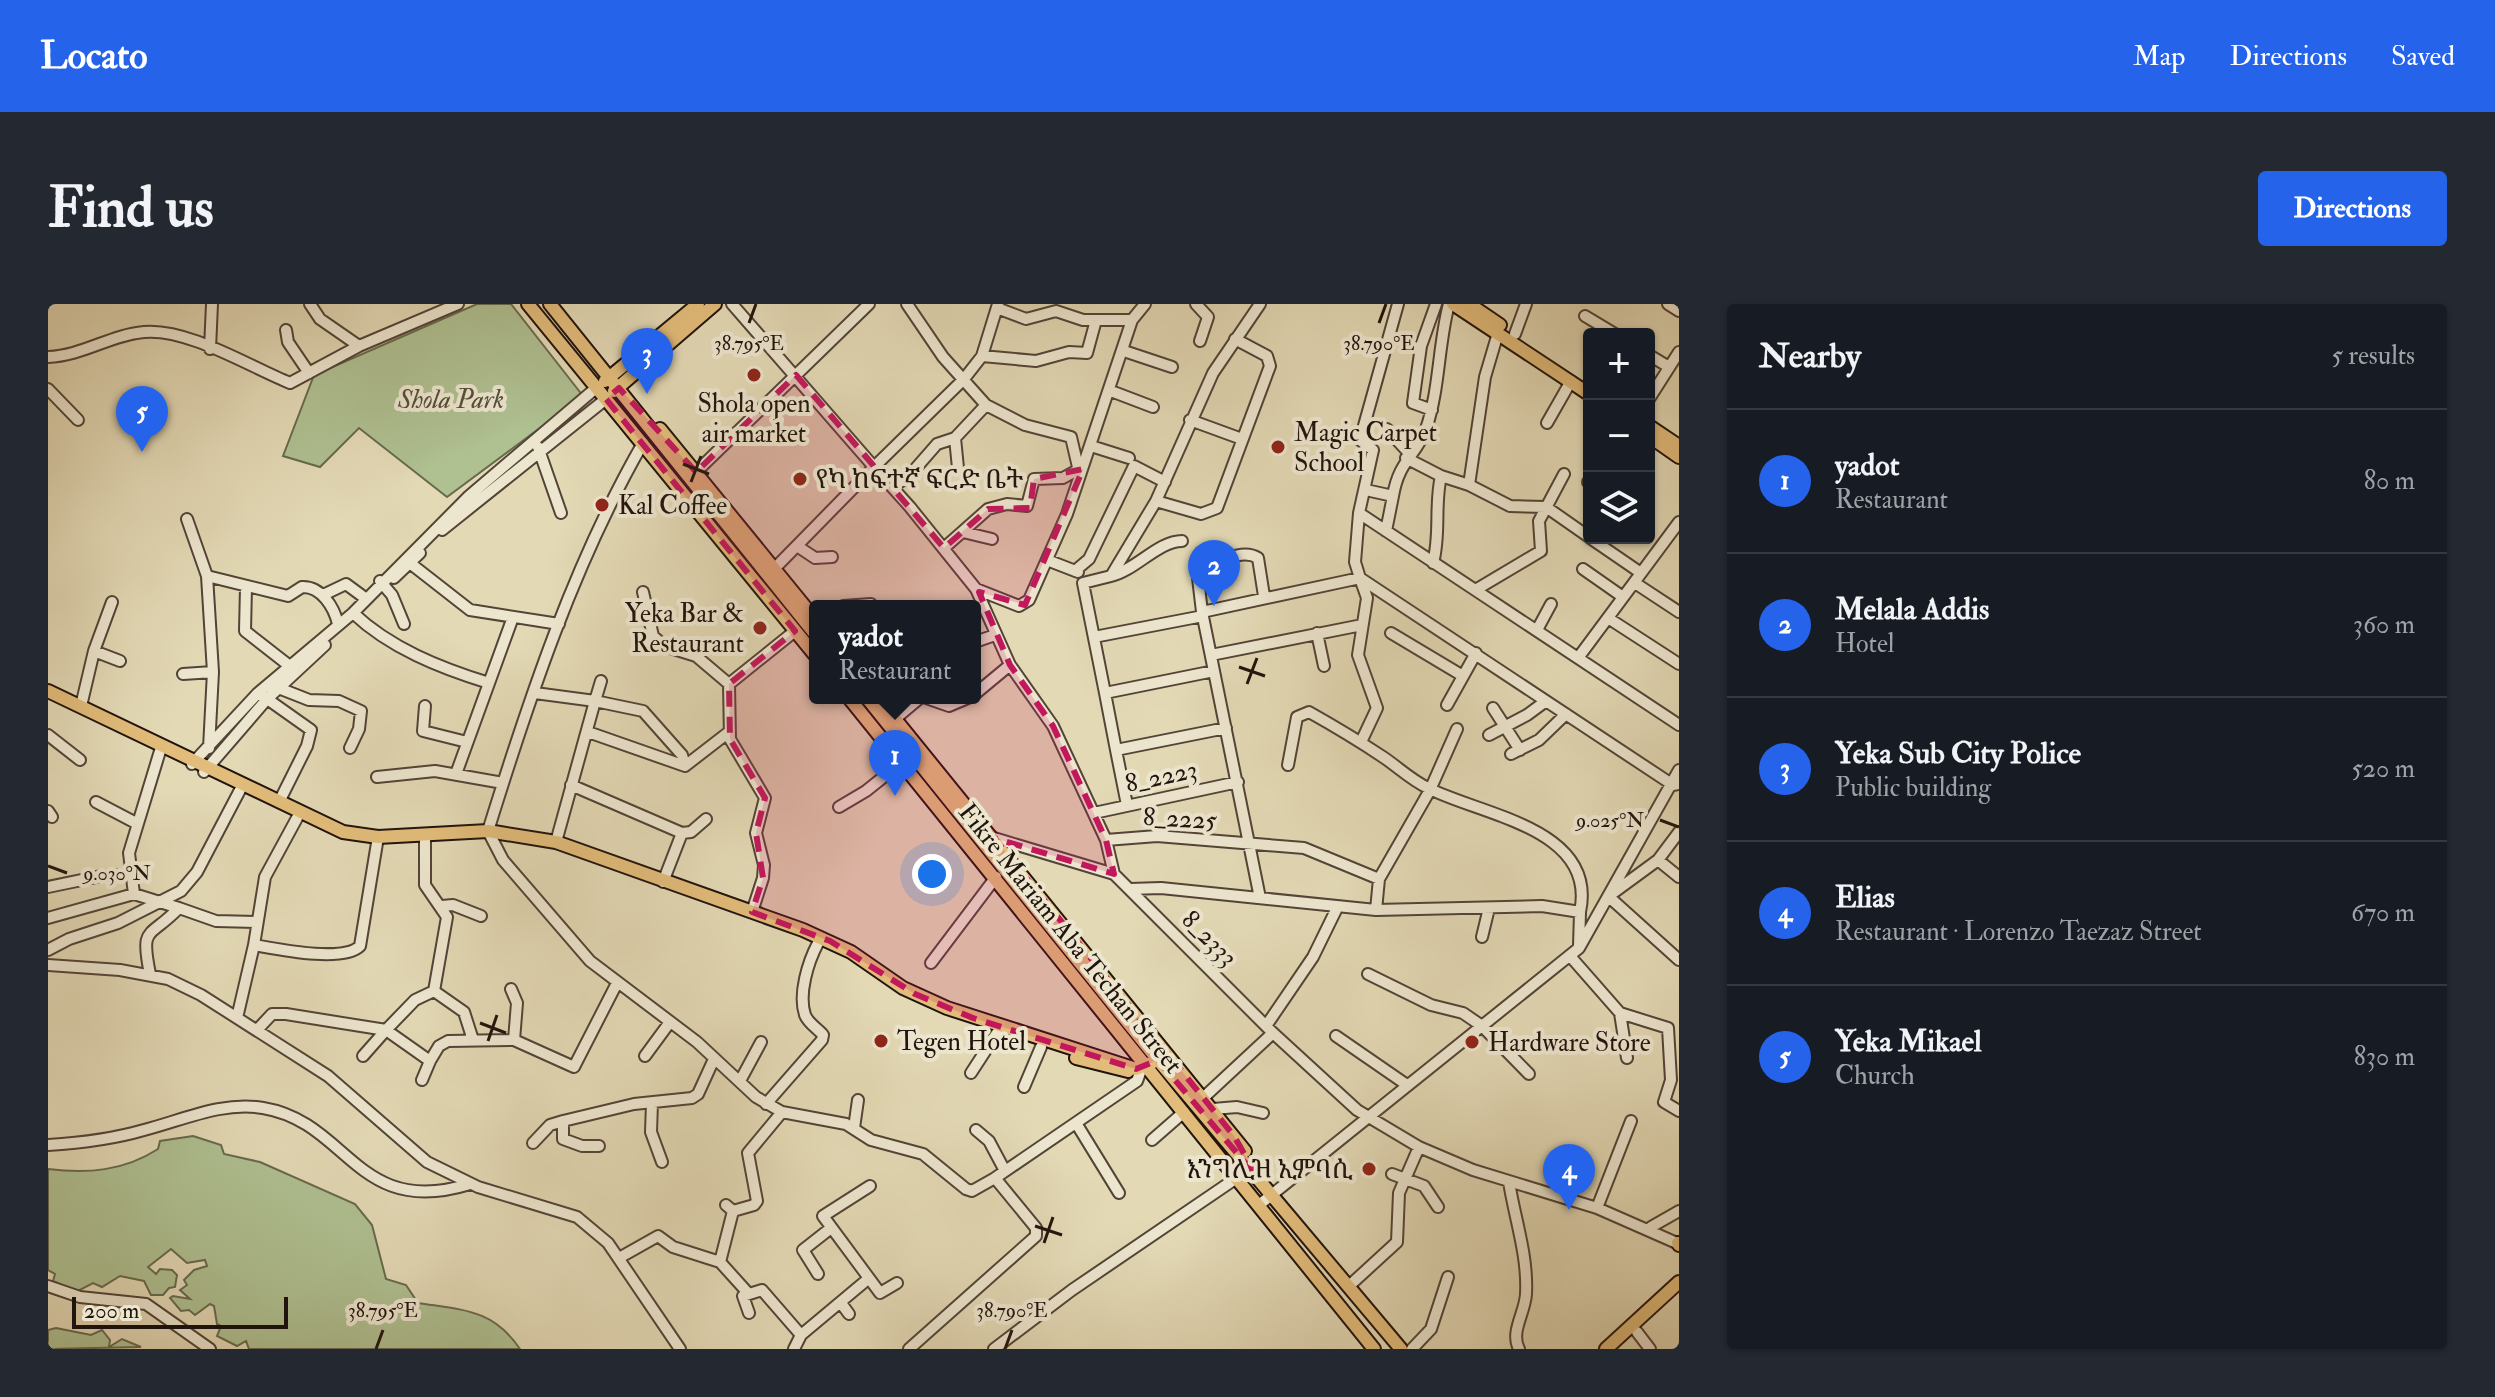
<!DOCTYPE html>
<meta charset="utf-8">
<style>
:root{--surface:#171b24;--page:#242831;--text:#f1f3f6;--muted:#9ea1a6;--line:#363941;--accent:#2563eb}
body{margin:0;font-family:"IM FELL Double Pica","Noto Serif Ethiopic",serif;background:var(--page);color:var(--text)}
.controls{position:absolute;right:24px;top:24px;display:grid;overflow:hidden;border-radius:8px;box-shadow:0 2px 6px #0004}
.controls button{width:72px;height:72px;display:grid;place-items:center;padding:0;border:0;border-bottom:2px solid var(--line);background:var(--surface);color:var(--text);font:40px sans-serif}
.scale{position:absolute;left:24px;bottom:20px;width:216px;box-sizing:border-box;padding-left:8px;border:4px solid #21130d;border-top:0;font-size:22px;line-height:28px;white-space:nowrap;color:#21130d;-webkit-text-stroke:6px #ede6cf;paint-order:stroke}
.you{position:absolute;left:884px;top:570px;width:28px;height:28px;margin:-20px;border:6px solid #fff;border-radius:50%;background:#1a73e8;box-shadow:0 0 0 12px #1a73e833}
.badge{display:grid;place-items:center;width:52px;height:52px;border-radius:50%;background:var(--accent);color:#fff;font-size:26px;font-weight:700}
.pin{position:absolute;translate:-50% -66px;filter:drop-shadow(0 2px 4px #0008)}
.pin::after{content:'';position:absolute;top:42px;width:28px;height:24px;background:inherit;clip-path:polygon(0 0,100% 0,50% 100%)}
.popup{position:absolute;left:761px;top:296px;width:172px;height:104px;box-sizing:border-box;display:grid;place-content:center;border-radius:8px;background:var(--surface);filter:drop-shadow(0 2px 6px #0005);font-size:26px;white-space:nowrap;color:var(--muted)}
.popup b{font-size:30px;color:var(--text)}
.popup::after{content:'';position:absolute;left:50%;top:100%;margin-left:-16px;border:16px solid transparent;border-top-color:var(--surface)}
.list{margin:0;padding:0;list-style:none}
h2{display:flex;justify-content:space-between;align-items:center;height:104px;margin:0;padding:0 32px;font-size:34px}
h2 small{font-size:26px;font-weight:400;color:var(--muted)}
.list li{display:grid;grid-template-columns:52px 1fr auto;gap:24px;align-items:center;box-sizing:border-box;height:144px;padding:0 32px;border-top:2px solid var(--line)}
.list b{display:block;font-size:30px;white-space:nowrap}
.list p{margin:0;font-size:26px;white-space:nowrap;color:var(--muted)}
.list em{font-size:26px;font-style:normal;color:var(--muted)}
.icon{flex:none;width:44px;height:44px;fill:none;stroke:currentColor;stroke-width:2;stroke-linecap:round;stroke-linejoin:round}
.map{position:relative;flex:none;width:1631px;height:1045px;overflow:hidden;border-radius:8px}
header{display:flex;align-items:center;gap:48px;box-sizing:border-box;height:112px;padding:0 40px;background:var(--accent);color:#fff}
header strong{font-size:38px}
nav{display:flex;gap:44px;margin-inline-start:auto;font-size:28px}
.intro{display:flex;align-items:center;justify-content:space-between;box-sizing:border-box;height:192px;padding:0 48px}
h1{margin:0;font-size:56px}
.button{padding:20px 36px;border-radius:8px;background:var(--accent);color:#fff;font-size:28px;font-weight:700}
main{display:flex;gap:48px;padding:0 48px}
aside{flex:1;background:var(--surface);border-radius:8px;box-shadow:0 2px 6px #0004}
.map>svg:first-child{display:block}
.green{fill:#afc091;stroke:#686a4f;stroke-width:2}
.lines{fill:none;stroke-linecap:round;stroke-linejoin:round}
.minor-casing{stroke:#524437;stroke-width:14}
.major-casing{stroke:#21130d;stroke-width:16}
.minor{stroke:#ede6cf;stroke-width:10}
.major{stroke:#e2bc7a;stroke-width:12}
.marked{fill:#c2185b;fill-opacity:0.2;stroke:#c2185b;stroke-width:6;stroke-dasharray:16 10;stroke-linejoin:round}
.ticks{fill:none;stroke:#21130d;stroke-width:3}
.poi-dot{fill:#8f2418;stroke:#ede6cf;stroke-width:3}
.labels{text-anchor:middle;stroke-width:8;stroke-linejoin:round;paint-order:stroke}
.park-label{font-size:26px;font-style:italic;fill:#53503b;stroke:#ede6cf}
.poi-label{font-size:26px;fill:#21130d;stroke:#ede6cf;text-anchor:start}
.street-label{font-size:26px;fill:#21130d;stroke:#ede6cf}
.ticks-label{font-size:20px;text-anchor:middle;fill:#21130d;stroke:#ede6cf;stroke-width:8;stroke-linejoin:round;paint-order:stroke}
</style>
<header>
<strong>Locato</strong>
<nav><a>Map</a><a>Directions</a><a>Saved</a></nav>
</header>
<div class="intro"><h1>Find us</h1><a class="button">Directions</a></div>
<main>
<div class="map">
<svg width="1631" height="1045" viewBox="0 0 1631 1045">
<rect width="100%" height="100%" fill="#e3d9b5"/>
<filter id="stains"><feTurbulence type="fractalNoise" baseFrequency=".0025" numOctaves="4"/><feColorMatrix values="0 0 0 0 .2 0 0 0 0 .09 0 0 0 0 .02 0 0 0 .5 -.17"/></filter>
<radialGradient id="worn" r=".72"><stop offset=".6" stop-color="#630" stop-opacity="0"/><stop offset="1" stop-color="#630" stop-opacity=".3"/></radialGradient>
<path class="green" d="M 429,0 L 463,0 L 535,92 L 399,193 L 311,124 L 272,163 L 235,152 L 266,71 Z
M 145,832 L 173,841 L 176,850 L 212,858 L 307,900 L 324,921 L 338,975 L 358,981 L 370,999 C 415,1006 445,1005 472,1045 L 201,1045 L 198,1037 L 189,1042 L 169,1032 L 173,1022 L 169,1020 L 166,1002 L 162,1000 L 147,1011 L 141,1006 L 133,1007 L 122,994 L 125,992 L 142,995 L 132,986 L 139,981 L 136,976 L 146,966 L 159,962 L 157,956 L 139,959 L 123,945 L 100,963 L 108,970 L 112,965 L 124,966 L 129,971 L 127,983 L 121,984 L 115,991 L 103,991 L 96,977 L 72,972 L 54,983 L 45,979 L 28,988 L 5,977 L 7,970 L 0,966 L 0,865 C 39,870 76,867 110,845 L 112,837 Z
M 8,1024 L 43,1031 L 54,1026 L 62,1036 L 61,1043 L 74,1035 L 93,1043 L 0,1045 L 0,1026 Z"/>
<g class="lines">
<g class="minor-casing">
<path id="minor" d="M 262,0 L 272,15 L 311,42
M 684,0 L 826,163 L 726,265
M 859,0 L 895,53 L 938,101 L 977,121 L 1023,133 L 1030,163
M 950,0 L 934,52 L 916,75 L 826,163 L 862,203 L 928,285 L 962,361 L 1005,422 L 1058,536 L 1066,570
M 1148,0 L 1160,13 L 1152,37
M 1620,0 L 1631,7
M 949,4 L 978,15 L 1008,7 L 1035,16 L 1084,16
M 1537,12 L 1567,30
M 238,26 L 240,38 L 261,69
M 1450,29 L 1437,73 L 1421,181 L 1462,202 L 1498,203 L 1541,233
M 1467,30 L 1478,0
M 162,45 L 164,0
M 1076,47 L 1124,63
M 1601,51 L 1621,63
M 934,52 L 988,57 L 1021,48 L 1039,49 L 1048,16
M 0,53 C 34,52 62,31 96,28 C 140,24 200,62 242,79 L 311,42 L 410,0
M 0,85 L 30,116
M 1063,87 L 1105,103
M 1601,95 L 1631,48
M 1384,106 L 1365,99 L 1373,42 L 1388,0
M 1142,116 L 1194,135
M 1499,119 L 1523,77
M 1339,125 L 1361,149
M 907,134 L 910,164
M 595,139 C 526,259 481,395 440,527 L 455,556 L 542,657 L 649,738 L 708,793 L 734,808 L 798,820 L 823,836 L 875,850 L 918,885 L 924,887 L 947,874 L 1089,777 L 1093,766
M 1043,142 L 1081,154
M 490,143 L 513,209
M 1358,154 L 1393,172 L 1421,181
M 648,168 L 821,0
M 1540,178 L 1541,178
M 844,183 L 861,172 L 889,140 L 907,134 L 938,101
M 1318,186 L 1345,192 L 1338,227
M 1345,192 C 1351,156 1368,152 1378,125 C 1392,84 1390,41 1401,0
M 1108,197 L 1153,210 L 1169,204 L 1222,62 L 1219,52 L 1187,35
M 1311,209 L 1325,146 L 1312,136 L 1350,0
M 139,215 L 159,272 L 240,292 L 254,283 C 273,282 286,303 290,320
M 394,226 L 558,95
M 915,228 L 944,235
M 1542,234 L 1593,269
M 749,242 L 767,254 L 784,253
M 896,244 L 940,205 L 959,200 L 979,202 L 986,175 L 1015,174 L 1033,164
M 358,256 L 422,306 L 511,320
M 999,256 L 1030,268
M 1385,259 C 1393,229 1386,202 1393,172
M 1535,265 L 1575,293
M 1028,266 L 1041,255 L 1086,162 L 1117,178
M 159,272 L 165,368 L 161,444
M 1063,272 C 1088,266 1110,237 1134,237
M 346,274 L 372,249
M 332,277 L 344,291 L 356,320
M 1587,279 L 1631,308
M 198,283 L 197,327 L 243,363
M 928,285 L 971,302 L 981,296 L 1019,210 L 1084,16 L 1097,0
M 1429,285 L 1493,247 L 1491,217 L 1516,170
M 595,288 L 605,332 L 616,342 L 648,352 L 681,380
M 275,291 L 298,280 L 317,294
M 795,302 L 823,300
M 1154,308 L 1150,274 C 1163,261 1193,243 1210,254 L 1216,292
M 305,309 C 342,344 392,364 441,379
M 1560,314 L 1631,360
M 1489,326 L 1503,300
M 1269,329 L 1276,362
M 1343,329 L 1415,372
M 1046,333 L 1155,312
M 927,338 L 947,331
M 46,347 L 72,357
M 1163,351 L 1314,321
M 1530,354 L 1631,218
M 1166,367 L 1057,389 L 1068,446 L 1178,424
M 135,370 L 165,368
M 553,377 L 547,397 L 595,407 L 634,451 L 637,462
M 228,383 L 261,396 L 291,397 L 313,407 L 311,425 L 302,444
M 487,389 L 547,397 L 508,538
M 1057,389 L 1035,279 L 1063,272 L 1108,197 L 1165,69 L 1212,0
M 927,390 L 962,361
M 215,392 L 263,426 L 259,442 L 231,498
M 878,394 L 901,402 L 920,394
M 1399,401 L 1428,349
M 33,402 L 46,347 L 64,298
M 377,402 L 375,427 L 419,438
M 1445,404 L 1472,446
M 847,415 L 872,394
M 1631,421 L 1311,209 L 1307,258 L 1312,274 L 1625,481 L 1631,480
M 540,428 L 637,462
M 0,431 L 32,456
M 1441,431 L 1479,411 L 1498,397
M 1068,446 L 1079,501
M 1463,450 L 1491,436 L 1518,410
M 144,460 L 210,389 L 305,309 L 421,192 L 548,84
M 1240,461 L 1249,413 L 1261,408 C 1286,422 1311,437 1335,453 C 1350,463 1363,476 1380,484 C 1432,511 1550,524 1532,608
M 637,462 L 681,428
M 156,468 L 219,395 L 277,341
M 408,470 L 465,313
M 329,473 L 387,467 L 455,479
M 523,481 L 634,529 L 615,578
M 48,498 L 88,519
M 791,503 L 818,487 L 853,459
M 0,507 L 4,513
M 1046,509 L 1190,478
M 634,529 L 643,528 L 658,515
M 946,534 L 1066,570 L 1225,729 L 1309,806 L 1371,843 L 1425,866 L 1549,904 L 1631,940
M 377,536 L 377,581 L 399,613 L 386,687
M 1058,536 L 1109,532 L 1256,544 L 1331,575 L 1328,606
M 1610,556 L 1631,573
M 1331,575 L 1382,486 L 1409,425
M 0,583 L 53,572 L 83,571
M 1082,585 L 1113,584 L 1328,606 L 1494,602 L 1532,608 L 1531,642
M 1565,589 L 1610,556 L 1631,528
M 1560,592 L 1631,656
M 1212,594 L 1154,308 L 1312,274 L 1319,294 L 1310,351 L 1329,404 L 1313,438
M 394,602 L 405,601 L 433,612
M 131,604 L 168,617 L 209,618
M 704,608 L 715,574 L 716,561 L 708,529 L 717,494 L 682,435 L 681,380 L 747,327
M 0,614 L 86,590
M 1434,633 L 1441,604
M 206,641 L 217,573 L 249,514
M 0,646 L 21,635 L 70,619 L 133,587 L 149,568 L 192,486
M 1522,652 L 1572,709 L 1620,724 L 1623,776 L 1616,798 L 1631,807
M 883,659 L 948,573
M 0,661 L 72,666 L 120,675 L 153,691 L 280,772 L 379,858 L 430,883 L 529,913 L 560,939 L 632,1045
M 102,670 C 92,621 101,635 131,604 L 86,590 L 81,549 L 112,447
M 1320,670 L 1383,701 L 1415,709 L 1434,722 L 1481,770
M 463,685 L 469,699 L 466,736
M 386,687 L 416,708 L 425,736
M 1572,709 L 1579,754
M 189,714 L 206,641 C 229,645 295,659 312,642 L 330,533
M 1218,722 L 1265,653 L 1289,604
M 209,726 L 224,710 L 238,710 L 338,726 L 367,696 L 386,687
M 1288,732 L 1359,781
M 315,752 L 338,726 L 382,757 L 391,742 L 400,737 L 466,736 L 526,763 L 569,679
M 597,752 L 622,718
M 923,769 L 949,729
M 374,776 L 382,757
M 692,777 L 713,738
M 976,783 L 993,743
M 1155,794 L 1225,729
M 604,799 L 603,828 L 614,858
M 718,800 L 774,736 L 775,731 C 770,725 760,719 757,711 C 750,690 760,658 770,639
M 1165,805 L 1189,803 L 1215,809
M 515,817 L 515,835 L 534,842 L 551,842
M 1028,819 L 1071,889
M 806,824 L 810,796
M 928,826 L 941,837 L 957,867
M 1104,836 L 1136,808
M 485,839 L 502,821 L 515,817 L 586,800 L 644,794 L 650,790 L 666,755
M 0,841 C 33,839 65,835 96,826 C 135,816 175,797 215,804 C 301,818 308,915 422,880
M 1344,870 L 1376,882 L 1390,903
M 1461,878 C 1467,916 1480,951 1478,990 C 1477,1009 1462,1028 1471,1045
M 822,882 L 775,912 L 832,989 L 849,979
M 1211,901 L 1531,644 L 1631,466
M 1549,904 L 1583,817
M 685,907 L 706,901 L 709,897 L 700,849 L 734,808
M 1603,923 L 1631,907
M 571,954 L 610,932 L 625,943 L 672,958 L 700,989
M 672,958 L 685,907 L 678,901
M 770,970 L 755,946 L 783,924
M 0,982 L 32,993 L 98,1000 L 162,1045
M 1301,982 L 1349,938 L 1351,889 L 1371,843
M 793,999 L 801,1010
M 701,1009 L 695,992 L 714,986 L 753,1031
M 1589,1028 L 1602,1045
M 746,1045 L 753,1031 L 820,975
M 861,1045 L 988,932 L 988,924 L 947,874
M 946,1045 L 1024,986 L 1190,873
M 1364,1045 L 1383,1025 L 1400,973"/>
</g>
<g class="major-casing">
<path id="major" d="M 480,0 L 767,351
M 502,0 L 767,330
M 1405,0 L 1541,90
M 1421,0 L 1452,21
M 557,77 L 650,0
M 566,87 L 667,0
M 1601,122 L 1631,142
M 612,125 L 767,315
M 1601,132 L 1631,153
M 0,387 L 295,528 L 330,533 L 440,527 L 508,538 L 755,626 L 803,648 L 855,684 L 899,704 L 1088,765 L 1110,756
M 801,394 L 1326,1045
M 819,394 L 1110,756 L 1353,1045
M 830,394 L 1197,847
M 1028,754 L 1080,767
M 1630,939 L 1631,941
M 1558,1045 L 1631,978"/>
</g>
<use href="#minor" class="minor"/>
<use href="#major" class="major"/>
</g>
<path class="marked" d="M 748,71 L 896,244 L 940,205 L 982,204 L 986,175 L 1035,165 L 977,301 L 931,288 L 962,361 L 1005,422 L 1058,536 L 1066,570 L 946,534 L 1186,832 L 1210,874 L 1110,756 L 1088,765 L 925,714 L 867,690 L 782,637 L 704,608 L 715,574 L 708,529 L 717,494 L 682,435 L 681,380 L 747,327 L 558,95 L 571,84 L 648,168 Z"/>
<path class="ticks" d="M 701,19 L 708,0M 1331,19 L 1338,0M 635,160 L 661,170M 643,178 L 653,152M 1191,363 L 1217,372M 1199,380 L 1209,354M 1612,516 L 1631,523M 0,562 L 19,569M 432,719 L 458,729M 440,737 L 449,711M 987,922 L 1014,931M 996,939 L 1005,913M 328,1045 L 335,1026M 957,1045 L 964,1026"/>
<g class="poi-dot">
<circle cx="706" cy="71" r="8"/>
<circle cx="1230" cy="143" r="8"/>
<circle cx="752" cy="175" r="8"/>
<circle cx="554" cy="201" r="8"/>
<circle cx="712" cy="324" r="8"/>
<circle cx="833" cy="737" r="8"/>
<circle cx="1424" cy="738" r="8"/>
<circle cx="1321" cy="865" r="8"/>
</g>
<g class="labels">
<g class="park-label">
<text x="403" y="104">Shola Park</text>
</g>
<g class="poi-label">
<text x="706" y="108" text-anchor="middle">Shola open<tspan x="706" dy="30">air market</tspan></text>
<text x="1246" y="137">Magic Carpet<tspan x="1246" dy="30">School</tspan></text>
<text x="768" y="184">የካ ከፍተኛ ፍርድ ቤት</text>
<text x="570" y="210">Kal Coffee</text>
<text x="696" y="318" text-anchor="end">Yeka Bar &amp;<tspan x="696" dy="30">Restaurant</tspan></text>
<text x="849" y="746">Tegen Hotel</text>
<text x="1440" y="747">Hardware Store</text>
<text x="1305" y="874" text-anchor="end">እንግሊዝ ኢምባሲ</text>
</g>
<g class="street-label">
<text transform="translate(1113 472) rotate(-12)" y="9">8_2223</text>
<text transform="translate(1132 514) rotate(3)" y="9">8_2225</text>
<text transform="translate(1023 634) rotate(51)" y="9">Fikre Mariam Aba Techan Street</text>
<text transform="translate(1162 634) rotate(45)" y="9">8_2333</text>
</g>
</g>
<g class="ticks-label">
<text x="701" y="46">38.795°E</text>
<text x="1331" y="46">38.790°E</text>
<text x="1562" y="523">9.025°N</text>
<text x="69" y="576">9.030°N</text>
<text x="335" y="1013">38.795°E</text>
<text x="964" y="1013">38.790°E</text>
</g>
<rect width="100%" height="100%" filter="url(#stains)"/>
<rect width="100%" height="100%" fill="url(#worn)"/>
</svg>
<div class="controls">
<button>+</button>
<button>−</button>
<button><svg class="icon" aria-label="layers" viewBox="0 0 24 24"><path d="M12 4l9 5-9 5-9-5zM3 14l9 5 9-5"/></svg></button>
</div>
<div class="scale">200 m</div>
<div class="you"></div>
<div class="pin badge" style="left:847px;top:492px">1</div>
<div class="popup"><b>yadot</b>Restaurant</div>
<div class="pin badge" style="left:1166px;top:302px">2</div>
<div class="pin badge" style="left:599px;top:90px">3</div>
<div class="pin badge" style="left:1521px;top:906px">4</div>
<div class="pin badge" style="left:94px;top:148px">5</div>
</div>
<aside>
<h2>Nearby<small>5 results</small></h2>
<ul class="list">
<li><span class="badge">1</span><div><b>yadot</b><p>Restaurant</p></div><em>80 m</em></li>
<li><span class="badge">2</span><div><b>Melala Addis</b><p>Hotel</p></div><em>360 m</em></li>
<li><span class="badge">3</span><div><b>Yeka Sub City Police</b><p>Public building</p></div><em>520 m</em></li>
<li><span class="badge">4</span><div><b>Elias</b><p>Restaurant · Lorenzo Taezaz Street</p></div><em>670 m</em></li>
<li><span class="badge">5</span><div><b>Yeka Mikael</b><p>Church</p></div><em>830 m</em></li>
</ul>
</aside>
</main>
